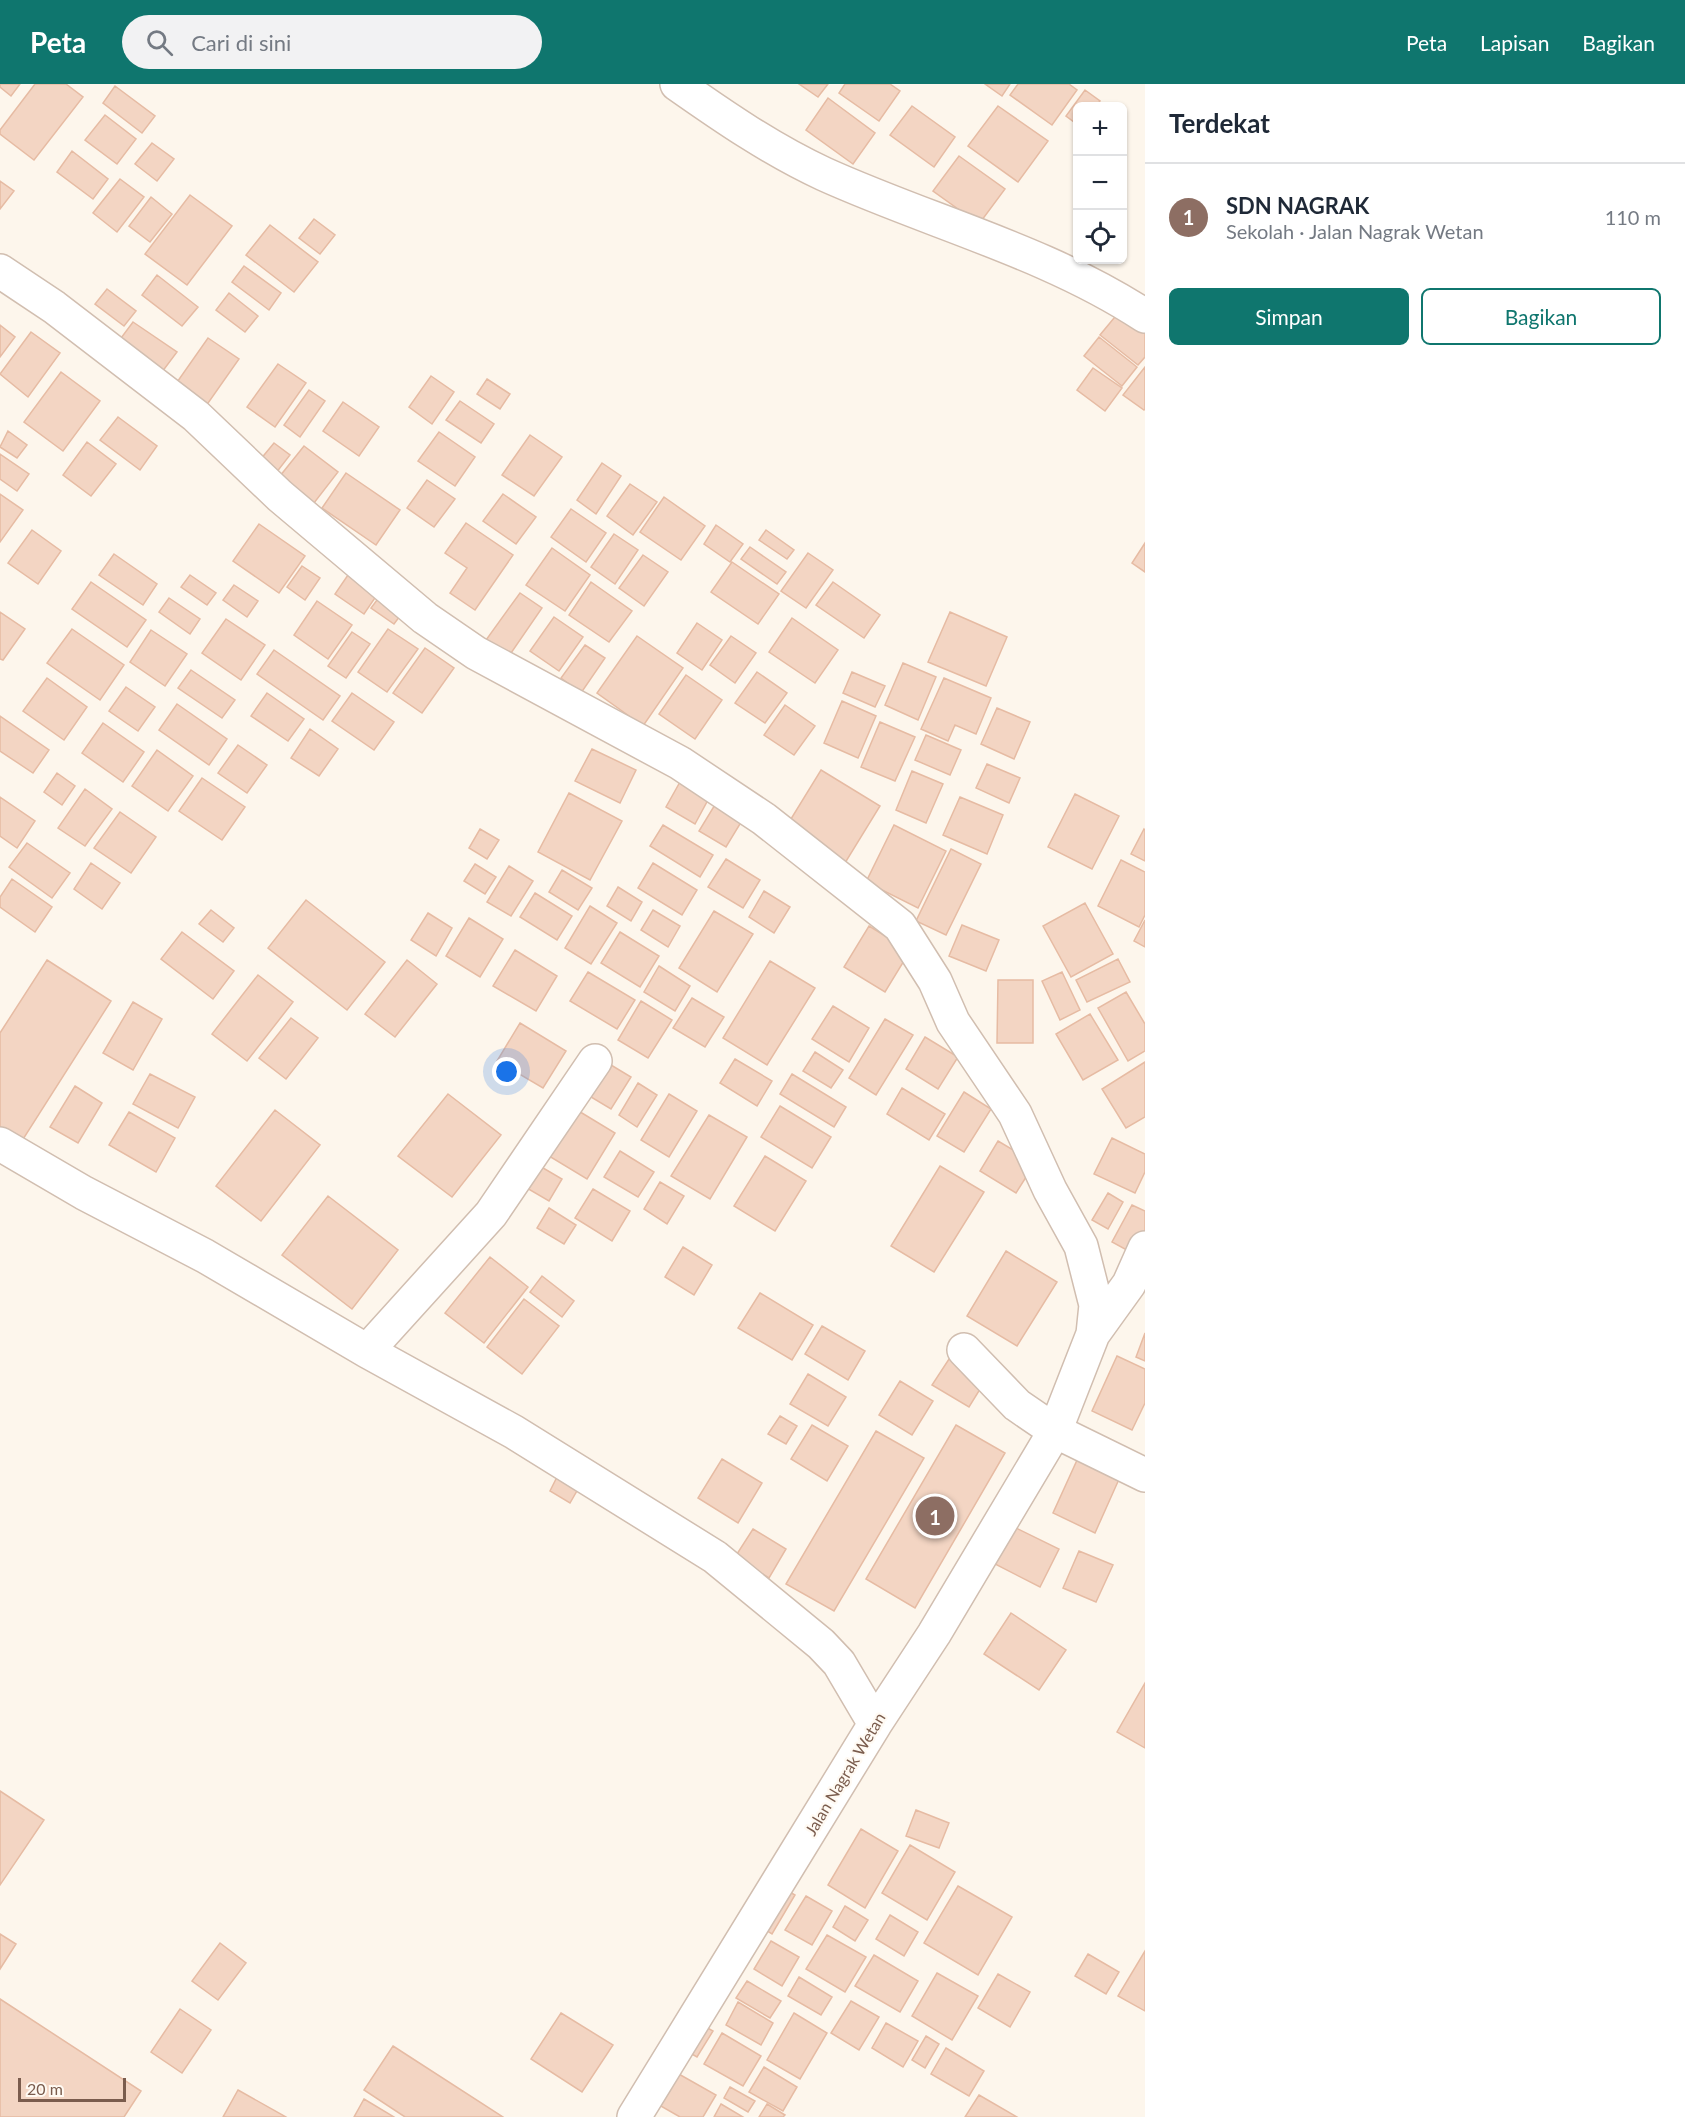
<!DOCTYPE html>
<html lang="id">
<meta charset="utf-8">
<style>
:root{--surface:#fff;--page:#f2f2f3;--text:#1f2937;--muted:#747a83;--line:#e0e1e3;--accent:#0f766e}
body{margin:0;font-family:Lato,sans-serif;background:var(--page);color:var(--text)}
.controls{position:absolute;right:18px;top:18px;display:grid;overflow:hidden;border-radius:9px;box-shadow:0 2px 4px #0004}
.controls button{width:54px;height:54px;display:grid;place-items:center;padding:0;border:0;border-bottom:2px solid var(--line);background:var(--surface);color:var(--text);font:30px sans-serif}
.scale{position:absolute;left:18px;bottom:15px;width:108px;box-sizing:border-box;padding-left:6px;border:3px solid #7a5c4d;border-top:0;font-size:16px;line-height:21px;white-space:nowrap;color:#7a5c4d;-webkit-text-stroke:4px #fffaf3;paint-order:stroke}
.you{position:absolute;left:507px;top:988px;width:21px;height:21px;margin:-15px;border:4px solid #fff;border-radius:50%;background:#1a73e8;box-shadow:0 0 0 9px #1a73e833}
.badge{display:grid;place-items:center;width:39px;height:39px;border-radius:50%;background:var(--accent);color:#fff;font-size:20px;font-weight:700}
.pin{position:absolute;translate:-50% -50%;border:3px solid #fff;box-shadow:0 2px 6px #0006}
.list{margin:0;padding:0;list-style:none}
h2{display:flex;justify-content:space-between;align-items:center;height:78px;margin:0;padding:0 24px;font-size:26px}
h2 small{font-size:20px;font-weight:400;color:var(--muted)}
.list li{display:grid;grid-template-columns:39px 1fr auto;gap:18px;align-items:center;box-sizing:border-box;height:108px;padding:0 24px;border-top:2px solid var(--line)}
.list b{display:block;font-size:22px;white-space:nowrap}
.list p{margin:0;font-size:20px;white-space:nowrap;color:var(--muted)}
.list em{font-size:20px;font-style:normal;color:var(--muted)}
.actions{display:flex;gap:12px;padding:18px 24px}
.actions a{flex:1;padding:14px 0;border:2px solid var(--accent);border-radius:9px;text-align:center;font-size:21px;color:var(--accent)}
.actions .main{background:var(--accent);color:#fff}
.icon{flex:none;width:33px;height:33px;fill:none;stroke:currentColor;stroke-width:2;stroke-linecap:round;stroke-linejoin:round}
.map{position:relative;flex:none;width:1145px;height:2033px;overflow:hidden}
header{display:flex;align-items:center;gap:36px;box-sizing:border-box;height:84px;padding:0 30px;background:var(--accent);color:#fff}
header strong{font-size:28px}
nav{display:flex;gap:33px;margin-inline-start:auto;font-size:21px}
.search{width:420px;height:54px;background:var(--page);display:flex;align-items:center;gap:15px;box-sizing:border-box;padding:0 21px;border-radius:33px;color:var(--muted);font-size:22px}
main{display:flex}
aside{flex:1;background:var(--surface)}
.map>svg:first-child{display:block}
.building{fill:#f3d5c3;stroke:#e6bba3;stroke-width:1.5}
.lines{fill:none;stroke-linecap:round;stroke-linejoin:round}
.minor-casing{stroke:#d1beb0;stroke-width:36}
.minor{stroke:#fff;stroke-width:33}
.labels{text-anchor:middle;stroke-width:4.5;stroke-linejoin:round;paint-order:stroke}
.street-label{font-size:16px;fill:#7a5c4d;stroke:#fffaf3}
</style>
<header>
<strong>Peta</strong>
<div class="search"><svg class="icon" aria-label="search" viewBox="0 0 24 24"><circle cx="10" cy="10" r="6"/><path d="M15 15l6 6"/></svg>Cari di sini</div>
<nav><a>Peta</a><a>Lapisan</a><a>Bagikan</a></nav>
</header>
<main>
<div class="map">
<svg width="1145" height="2033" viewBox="0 0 1145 2033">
<rect width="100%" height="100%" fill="#fdf6ec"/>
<path class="building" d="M 0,0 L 20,0 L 11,12 L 0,3 Z
M 35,0 L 66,0 L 83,13 L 34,76 L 0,50 L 0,46 Z
M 799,0 L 828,0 L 818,13 Z
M 845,0 L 890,0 L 900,7 L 879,37 L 839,9 Z
M 985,0 L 1010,0 L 1002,12 Z
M 1018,0 L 1069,0 L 1077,6 L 1052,41 L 1010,11 Z
M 115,2 L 155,32 L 142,49 L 103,19 Z
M 1085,6 L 1100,17 L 1096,22 L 1078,22 L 1078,41 L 1066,32 Z
M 828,14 L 875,49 L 853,80 L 806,46 Z
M 912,22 L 955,53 L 934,83 L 890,51 Z
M 998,22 L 1048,57 L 1018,98 L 968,62 Z
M 105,31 L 136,55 L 117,80 L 85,56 Z
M 152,59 L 174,75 L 157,97 L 135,80 Z
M 72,67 L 108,95 L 93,115 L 57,88 Z
M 959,72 L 1005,105 L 979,140 L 933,107 Z
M 120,95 L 144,113 L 117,148 L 93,129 Z
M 0,97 L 14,107 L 0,125 Z
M 190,111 L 232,142 L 187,201 L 145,170 Z
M 151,113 L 172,130 L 150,158 L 129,142 Z
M 314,135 L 335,151 L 320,170 L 299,154 Z
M 270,141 L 318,178 L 294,208 L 246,171 Z
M 244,182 L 281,209 L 269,226 L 232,198 Z
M 157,191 L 198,223 L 182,242 L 142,211 Z
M 107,205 L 136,227 L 124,242 L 95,220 Z
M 229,209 L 258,232 L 245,248 L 216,226 Z
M 1119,228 L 1145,249 L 1145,273 L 1138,281 L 1100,251 Z
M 133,238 L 177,268 L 159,292 L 115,262 Z
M 0,241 L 15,253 L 0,273 Z
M 31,248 L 60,269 L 28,313 L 0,290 Z
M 1099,253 L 1137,283 L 1122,302 L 1084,272 Z
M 208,254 L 239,275 L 206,322 L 175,301 Z
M 278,280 L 306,299 L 275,343 L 247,323 Z
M 1145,283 L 1145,325 L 1144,326 L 1123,311 Z
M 1093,284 L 1122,304 L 1105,327 L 1077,306 Z
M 61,288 L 100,317 L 63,367 L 24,338 Z
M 431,292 L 454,308 L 432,340 L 409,323 Z
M 487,295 L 510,310 L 500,325 L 477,310 Z
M 309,306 L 325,317 L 300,353 L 284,341 Z
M 460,317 L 494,340 L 481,359 L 446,336 Z
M 343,318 L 379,343 L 359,372 L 323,347 Z
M 118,333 L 157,362 L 140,386 L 100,356 Z
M 8,347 L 27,361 L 17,374 L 0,363 Z
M 439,348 L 475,373 L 455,402 L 418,377 Z
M 530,351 L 562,373 L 534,412 L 502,391 Z
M 87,358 L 116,380 L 91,412 L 63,391 Z
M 274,359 L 290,371 L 276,389 L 260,376 Z
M 304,362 L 338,388 L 314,419 L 280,392 Z
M 0,370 L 29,390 L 17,407 L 0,395 Z
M 602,379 L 621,392 L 596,430 L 577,416 Z
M 346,389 L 400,426 L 376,461 L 322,424 Z
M 427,396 L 455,415 L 434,443 L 407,424 Z
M 630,400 L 657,418 L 633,451 L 607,432 Z
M 0,410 L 23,426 L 0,458 Z
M 503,410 L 536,433 L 516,460 L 483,437 Z
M 664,413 L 705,442 L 681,476 L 640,448 Z
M 571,425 L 606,449 L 586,478 L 551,453 Z
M 466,439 L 513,471 L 475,526 L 450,509 L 467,484 L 445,469 Z
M 259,440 L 305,472 L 279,509 L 233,477 Z
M 716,441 L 743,460 L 730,478 L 704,460 Z
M 32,446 L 61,467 L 38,500 L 8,479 Z
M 766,446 L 794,466 L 787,475 L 759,456 Z
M 614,450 L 638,466 L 615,500 L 591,483 Z
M 1145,459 L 1145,488 L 1132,479 Z
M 750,463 L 786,488 L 777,500 L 741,475 Z
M 552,464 L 590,491 L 565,527 L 526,501 Z
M 808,469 L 833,486 L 806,524 L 781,507 Z
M 114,470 L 157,500 L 143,521 L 99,491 Z
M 643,471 L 668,488 L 644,522 L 619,504 Z
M 732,478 L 779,510 L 758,540 L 711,508 Z
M 302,482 L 320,494 L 305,516 L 287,503 Z
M 350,488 L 379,508 L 364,530 L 335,510 Z
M 190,491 L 216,509 L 207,521 L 181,503 Z
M 91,498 L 146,536 L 127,563 L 72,525 Z
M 591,498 L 632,527 L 609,558 L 569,531 Z
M 833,498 L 880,531 L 864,554 L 816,521 Z
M 234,501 L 258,517 L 247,533 L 223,516 Z
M 520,509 L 542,524 L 509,572 L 486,556 Z
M 380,512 L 403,528 L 394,540 L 371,524 Z
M 169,514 L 200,535 L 190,550 L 159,528 Z
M 317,517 L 352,541 L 328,575 L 294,551 Z
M 0,528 L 25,545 L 3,576 L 0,575 Z
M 950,528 L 1007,553 L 986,602 L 928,578 Z
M 554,533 L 583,553 L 559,587 L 530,567 Z
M 792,534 L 838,566 L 815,599 L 769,568 Z
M 226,535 L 265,561 L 241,596 L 202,569 Z
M 697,539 L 722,556 L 702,586 L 677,569 Z
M 72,545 L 124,581 L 100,616 L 47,579 Z
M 388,545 L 418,565 L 387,608 L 358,588 Z
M 151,546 L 187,570 L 165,602 L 130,578 Z
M 352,548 L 370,560 L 346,594 L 328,582 Z
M 637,552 L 683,584 L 643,642 L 597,609 Z
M 731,552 L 756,569 L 735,599 L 710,581 Z
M 585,561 L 605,574 L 581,609 L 561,594 Z
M 425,564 L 454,584 L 422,629 L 393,609 Z
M 274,566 L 340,612 L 323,636 L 257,590 Z
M 903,579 L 936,593 L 918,636 L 885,621 Z
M 191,586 L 235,616 L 222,634 L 178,604 Z
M 757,588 L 787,609 L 765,639 L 735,619 Z
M 852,588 L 885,602 L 875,623 L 843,609 Z
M 686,591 L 722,616 L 695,655 L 659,630 Z
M 47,594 L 87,623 L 64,656 L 23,627 Z
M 944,594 L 991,614 L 976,650 L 955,641 L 948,657 L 921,645 Z
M 126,603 L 155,623 L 138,647 L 109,627 Z
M 267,609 L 304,635 L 288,657 L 251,632 Z
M 352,609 L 394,638 L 374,666 L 332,637 Z
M 842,617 L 876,632 L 858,674 L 824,659 Z
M 177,620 L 227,655 L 209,681 L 159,646 Z
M 785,621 L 815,642 L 794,671 L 764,651 Z
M 997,624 L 1030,638 L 1014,675 L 981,660 Z
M 0,632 L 49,666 L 33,689 L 0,667 Z
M 880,638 L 915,653 L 895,697 L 861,683 Z
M 103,639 L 144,668 L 123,698 L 82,669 Z
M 310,645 L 338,665 L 319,692 L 291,674 Z
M 926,651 L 961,666 L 950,691 L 915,676 Z
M 238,661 L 267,681 L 247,709 L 218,689 Z
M 592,665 L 636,686 L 620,719 L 575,697 Z
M 157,666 L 193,692 L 168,727 L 132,702 Z
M 987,680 L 1020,694 L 1009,719 L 976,704 Z
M 821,686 L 880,722 L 845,779 L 786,743 Z
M 912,687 L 943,700 L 926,739 L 896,726 Z
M 57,689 L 75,702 L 62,721 L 44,708 Z
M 202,694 L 245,723 L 222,756 L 179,727 Z
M 680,698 L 709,714 L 695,740 L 666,723 Z
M 85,705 L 112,725 L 85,762 L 58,744 Z
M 569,709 L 622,737 L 590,796 L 538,768 Z
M 1075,710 L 1119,732 L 1092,785 L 1048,763 Z
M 0,713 L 35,737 L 17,764 L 0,752 Z
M 960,713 L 1003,731 L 987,770 L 943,751 Z
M 716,719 L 743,735 L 726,763 L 699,747 Z
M 120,728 L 156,753 L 131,789 L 94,764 Z
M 663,741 L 713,771 L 700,793 L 650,762 Z
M 894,741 L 946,767 L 918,824 L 866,798 Z
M 480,745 L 499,756 L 487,775 L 469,764 Z
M 1144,745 L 1145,746 L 1145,777 L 1131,770 Z
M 27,759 L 70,789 L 52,814 L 9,783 Z
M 951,765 L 981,780 L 946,851 L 916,837 Z
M 726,775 L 760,796 L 743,824 L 708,803 Z
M 1121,776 L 1145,788 L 1145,831 L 1139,843 L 1098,822 Z
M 91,779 L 120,799 L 102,825 L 74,805 Z
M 653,779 L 697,806 L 682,831 L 638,804 Z
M 475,780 L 496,793 L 485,810 L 464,797 Z
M 509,782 L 533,797 L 511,832 L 487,818 Z
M 562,786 L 592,804 L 578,826 L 549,808 Z
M 12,795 L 52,823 L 35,848 L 0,823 L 0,813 Z
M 618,803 L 642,818 L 631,837 L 607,822 Z
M 764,807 L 790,823 L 774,849 L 749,833 Z
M 535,809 L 572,832 L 557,856 L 520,833 Z
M 306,816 L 385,878 L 347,926 L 268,864 Z
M 1085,819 L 1113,870 L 1071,893 L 1043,842 Z
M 590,822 L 617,839 L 591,880 L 565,864 Z
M 211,826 L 234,844 L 223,858 L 199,840 Z
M 653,826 L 680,842 L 668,863 L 641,846 Z
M 714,827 L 753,850 L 717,908 L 679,884 Z
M 428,829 L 452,844 L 436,872 L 411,856 Z
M 469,834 L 503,855 L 480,893 L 446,872 Z
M 1145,836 L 1145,863 L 1134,857 Z
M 962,841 L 999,856 L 986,887 L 949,872 Z
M 869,842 L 910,867 L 885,908 L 844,883 Z
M 182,848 L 234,887 L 213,915 L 161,875 Z
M 620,848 L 659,872 L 640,903 L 601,879 Z
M 515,866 L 557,892 L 536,927 L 493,902 Z
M 1118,875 L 1130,898 L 1087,918 L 1076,896 Z
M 47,876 L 111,917 L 20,1060 L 0,1047 L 0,949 Z
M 407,876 L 437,900 L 395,953 L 365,930 Z
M 770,877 L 815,904 L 767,981 L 723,954 Z
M 659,882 L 690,902 L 675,927 L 644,908 Z
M 588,888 L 635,916 L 617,945 L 570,917 Z
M 1062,888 L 1080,926 L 1060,936 L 1042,897 Z
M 258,891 L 293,918 L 247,977 L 212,950 Z
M 998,896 L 1033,896 L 1033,959 L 997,959 Z
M 1126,908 L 1145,940 L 1145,967 L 1128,977 L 1098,924 Z
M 692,914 L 724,933 L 705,963 L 673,944 Z
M 641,917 L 672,936 L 648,974 L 618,956 Z
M 133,918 L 162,935 L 133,986 L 103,969 Z
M 833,922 L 869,944 L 849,978 L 812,955 Z
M 1090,930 L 1118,976 L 1083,996 L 1056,950 Z
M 291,934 L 318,954 L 286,995 L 259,974 Z
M 885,935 L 913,951 L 876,1011 L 849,994 Z
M 520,939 L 566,967 L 543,1004 L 497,977 Z
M 925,953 L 958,973 L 938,1005 L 906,985 Z
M 815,968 L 843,986 L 831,1004 L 803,987 Z
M 601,975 L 631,993 L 611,1025 L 581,1007 Z
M 735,975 L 772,997 L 757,1022 L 720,999 Z
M 1145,978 L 1145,1033 L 1126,1044 L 1102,1005 Z
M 150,990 L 195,1013 L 178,1044 L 133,1020 Z
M 792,990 L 846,1023 L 834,1043 L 780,1010 Z
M 638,999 L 657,1011 L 637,1043 L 619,1031 Z
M 75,1002 L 102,1019 L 78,1059 L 50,1043 Z
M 902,1004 L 945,1030 L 929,1056 L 887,1030 Z
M 964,1008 L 991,1025 L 964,1068 L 937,1052 Z
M 448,1010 L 501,1051 L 452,1113 L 398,1072 Z
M 669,1010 L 697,1027 L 669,1073 L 641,1056 Z
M 780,1022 L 831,1053 L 812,1084 L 761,1053 Z
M 572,1023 L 615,1049 L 587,1095 L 544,1069 Z
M 275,1026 L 320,1061 L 261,1137 L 216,1102 Z
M 129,1028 L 175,1054 L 156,1088 L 109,1061 Z
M 709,1031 L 747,1053 L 710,1115 L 671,1092 Z
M 1112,1054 L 1145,1070 L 1145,1088 L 1135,1109 L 1094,1090 Z
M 998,1057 L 1035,1079 L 1016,1109 L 980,1087 Z
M 620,1067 L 654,1088 L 638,1113 L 604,1093 Z
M 765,1072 L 806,1097 L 775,1147 L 734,1122 Z
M 538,1081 L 562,1095 L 549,1117 L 525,1103 Z
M 940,1082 L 984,1108 L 934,1188 L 891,1162 Z
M 660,1098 L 684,1112 L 667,1140 L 644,1125 Z
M 593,1105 L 630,1127 L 612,1157 L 575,1134 Z
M 1108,1109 L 1123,1118 L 1108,1145 L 1092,1136 Z
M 328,1112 L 398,1166 L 352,1225 L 282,1171 Z
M 1132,1121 L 1145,1127 L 1145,1150 L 1134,1170 L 1112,1158 Z
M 549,1124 L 576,1141 L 564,1160 L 537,1144 Z
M 683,1163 L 712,1181 L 694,1211 L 665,1193 Z
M 1006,1167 L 1057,1198 L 1017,1262 L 967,1232 Z
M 490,1173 L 528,1203 L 484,1259 L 445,1229 Z
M 542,1192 L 574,1217 L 562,1233 L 530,1208 Z
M 760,1209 L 813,1241 L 792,1276 L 738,1244 Z
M 524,1215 L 559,1242 L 522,1290 L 487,1263 Z
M 822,1242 L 865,1267 L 848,1296 L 805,1270 Z
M 1145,1249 L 1145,1277 L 1136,1273 Z
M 951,1272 L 987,1294 L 969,1323 L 932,1301 Z
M 1117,1272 L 1145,1285 L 1145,1319 L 1132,1346 L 1092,1327 Z
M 808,1290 L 846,1313 L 828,1342 L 790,1320 Z
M 900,1297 L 933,1317 L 912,1351 L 879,1331 Z
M 780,1332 L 797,1342 L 786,1360 L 768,1350 Z
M 812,1341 L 848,1362 L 827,1397 L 791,1375 Z
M 956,1341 L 1005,1369 L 915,1524 L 866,1495 Z
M 876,1347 L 924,1374 L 834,1527 L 786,1500 Z
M 1078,1374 L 1120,1393 L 1095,1449 L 1053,1429 Z
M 722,1375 L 762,1399 L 738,1439 L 698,1414 Z
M 557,1393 L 578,1405 L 570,1419 L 550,1407 Z
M 1014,1443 L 1059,1465 L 1040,1503 L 995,1480 Z
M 753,1445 L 786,1465 L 769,1494 L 735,1473 Z
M 1079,1467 L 1113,1481 L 1096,1518 L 1063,1504 Z
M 1011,1529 L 1066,1566 L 1039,1606 L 984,1570 Z
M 1145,1599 L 1145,1664 L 1117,1648 Z
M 0,1707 L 44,1736 L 0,1801 Z
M 916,1726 L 949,1739 L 939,1764 L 906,1752 Z
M 861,1745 L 898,1767 L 865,1824 L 828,1801 Z
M 910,1761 L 955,1788 L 927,1836 L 882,1809 Z
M 958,1802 L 1012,1833 L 978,1891 L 924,1859 Z
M 783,1804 L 795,1811 L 772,1850 L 761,1843 Z
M 806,1812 L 832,1827 L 812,1861 L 785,1846 Z
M 845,1822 L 868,1836 L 855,1857 L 833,1843 Z
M 890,1831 L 918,1848 L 904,1872 L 876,1855 Z
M 0,1850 L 16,1860 L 0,1885 Z
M 827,1851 L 866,1873 L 845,1908 L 806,1885 Z
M 771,1857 L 799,1873 L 782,1902 L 754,1885 Z
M 220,1859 L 246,1879 L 218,1916 L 192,1897 Z
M 1145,1867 L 1145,1927 L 1118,1912 Z
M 1088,1870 L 1119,1888 L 1106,1910 L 1075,1892 Z
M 874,1871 L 918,1897 L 900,1928 L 855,1902 Z
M 937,1889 L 978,1912 L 952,1956 L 912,1932 Z
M 998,1890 L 1030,1908 L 1010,1943 L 978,1924 Z
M 799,1893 L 832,1913 L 821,1931 L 788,1912 Z
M 747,1897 L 781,1917 L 770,1934 L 736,1914 Z
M 0,1915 L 141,2007 L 124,2033 L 0,2033 Z
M 851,1917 L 879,1933 L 859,1966 L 831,1949 Z
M 738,1918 L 773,1939 L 761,1961 L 726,1941 Z
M 180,1925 L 211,1946 L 182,1989 L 151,1968 Z
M 561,1929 L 613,1961 L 582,2008 L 531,1975 Z
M 794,1929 L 827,1949 L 800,1995 L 767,1976 Z
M 697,1938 L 713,1947 L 697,1973 L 681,1964 Z
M 886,1939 L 918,1957 L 903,1983 L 872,1964 Z
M 722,1949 L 761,1972 L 743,2002 L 704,1980 Z
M 926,1952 L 939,1960 L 925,1984 L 912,1976 Z
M 393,1962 L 503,2033 L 405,2033 L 364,2006 Z
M 946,1964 L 984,1987 L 969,2012 L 931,1990 Z
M 764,1983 L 797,2003 L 783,2027 L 749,2008 Z
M 677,1989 L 716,2011 L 703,2033 L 680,2033 L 659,2021 Z
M 730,2003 L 755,2017 L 748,2028 L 724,2014 Z
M 238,2006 L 286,2033 L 223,2033 Z
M 979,2011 L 1017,2033 L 965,2033 Z
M 364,2015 L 394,2033 L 354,2033 Z
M 721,2020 L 743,2033 L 714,2033 Z
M 767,2020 L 785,2031 L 783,2033 L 759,2033 Z"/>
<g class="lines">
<g class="minor-casing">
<path id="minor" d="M 677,0 C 724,33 772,66 824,90 C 930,138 1048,168 1145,232
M 0,187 L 54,223 L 196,332 L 280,412 L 425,534 L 476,569 L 680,679 L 764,735 L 900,842 L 935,897 L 953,938 L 1015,1030 L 1050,1106 L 1081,1162 L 1096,1221 L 1093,1250 L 1055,1347 L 934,1550 L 875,1640 L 634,2033
M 0,1060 L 84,1109 L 205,1172 L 367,1267 L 514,1348 L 715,1473 L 821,1560 L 839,1579 L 875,1640
M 1093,1250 L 1129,1200 L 1145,1164
M 964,1266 L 1017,1321 L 1055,1347 L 1145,1391
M 367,1267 L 491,1130 L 595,977"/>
</g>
<use href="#minor" class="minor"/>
</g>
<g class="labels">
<g class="street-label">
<text transform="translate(845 1690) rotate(-59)" y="6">Jalan Nagrak Wetan</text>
</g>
</g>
</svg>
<div class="controls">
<button>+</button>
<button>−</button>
<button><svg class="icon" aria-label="locate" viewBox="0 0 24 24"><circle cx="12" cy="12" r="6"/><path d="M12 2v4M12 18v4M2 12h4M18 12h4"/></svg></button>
</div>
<div class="scale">20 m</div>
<div class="you"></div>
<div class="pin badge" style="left:935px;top:1432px;background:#8d6e63">1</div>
</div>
<aside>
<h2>Terdekat<small></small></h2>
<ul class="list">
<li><span class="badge" style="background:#8d6e63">1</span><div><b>SDN NAGRAK</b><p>Sekolah · Jalan Nagrak Wetan</p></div><em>110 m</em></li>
</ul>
<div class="actions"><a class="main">Simpan</a><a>Bagikan</a></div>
</aside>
</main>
